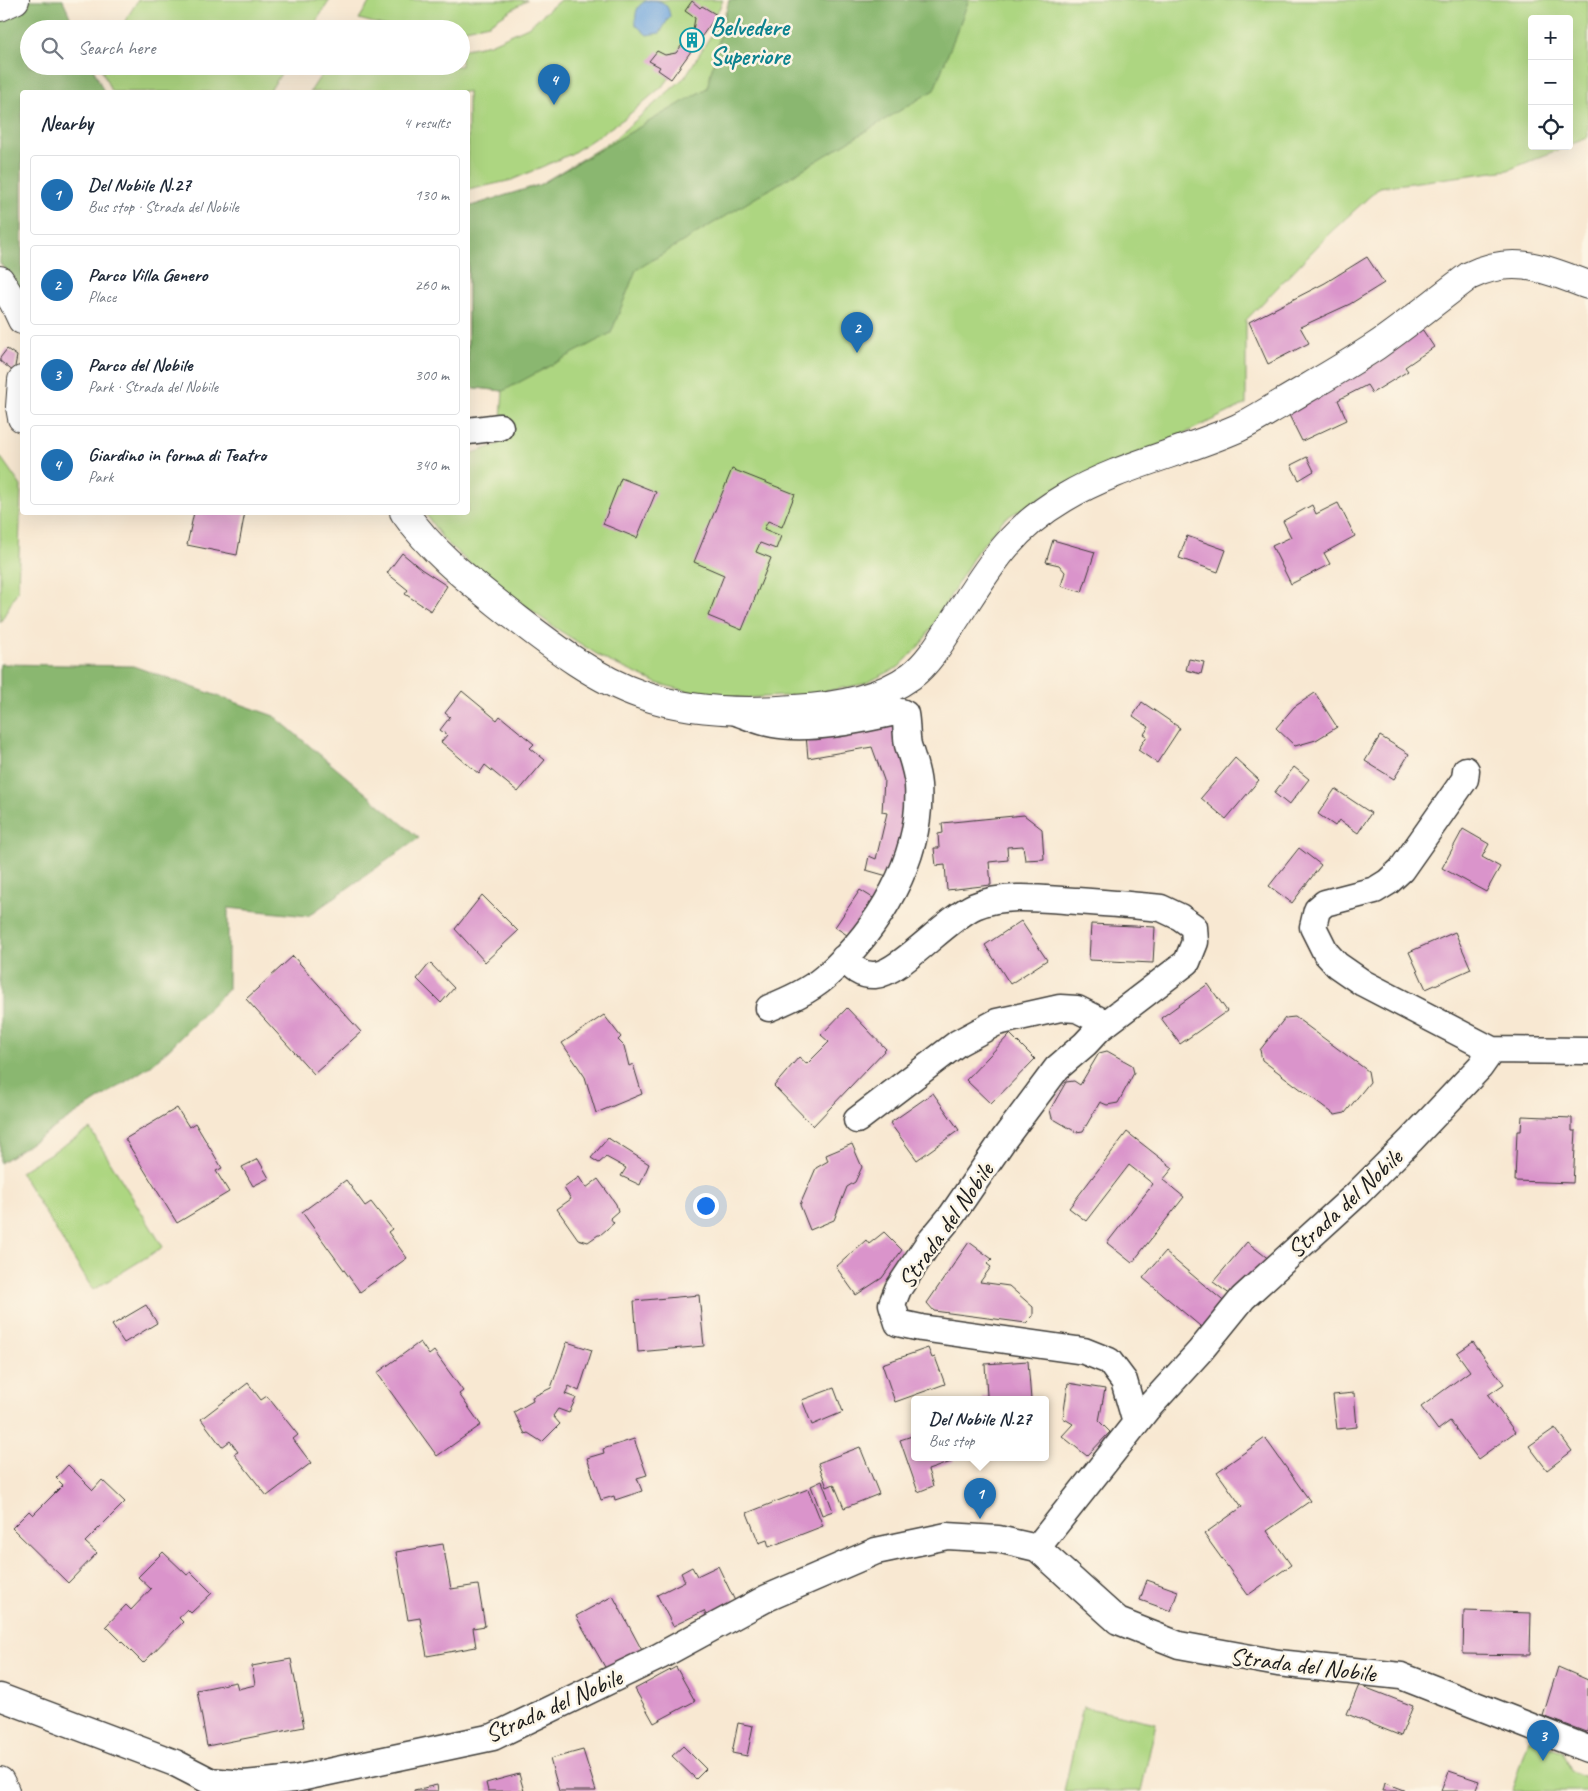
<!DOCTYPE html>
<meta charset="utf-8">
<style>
:root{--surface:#fff;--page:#f2f2f3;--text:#1f2937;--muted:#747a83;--line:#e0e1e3;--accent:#1f6fb2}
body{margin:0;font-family:Caveat,sans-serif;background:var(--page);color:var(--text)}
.controls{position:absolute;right:15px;top:15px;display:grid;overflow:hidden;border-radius:5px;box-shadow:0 5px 20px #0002}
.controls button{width:45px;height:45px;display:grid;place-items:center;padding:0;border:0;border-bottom:1px solid var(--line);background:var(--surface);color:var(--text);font:25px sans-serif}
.you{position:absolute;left:705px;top:1205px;width:18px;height:18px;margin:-12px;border:4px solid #fff;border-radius:50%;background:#1a73e8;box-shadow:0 0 0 8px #1a73e833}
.badge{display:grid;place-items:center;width:32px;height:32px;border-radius:50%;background:var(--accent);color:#fff;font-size:16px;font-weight:700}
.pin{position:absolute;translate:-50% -41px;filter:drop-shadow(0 1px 2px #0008)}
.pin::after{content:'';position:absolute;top:26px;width:18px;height:15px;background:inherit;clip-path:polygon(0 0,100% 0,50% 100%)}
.popup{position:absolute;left:911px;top:1396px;width:138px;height:65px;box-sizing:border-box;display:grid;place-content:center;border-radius:5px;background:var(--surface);filter:drop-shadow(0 1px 4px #0005);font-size:16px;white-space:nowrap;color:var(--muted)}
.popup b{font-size:19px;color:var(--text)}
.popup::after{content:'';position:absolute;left:50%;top:100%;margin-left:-10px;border:10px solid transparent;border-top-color:var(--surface)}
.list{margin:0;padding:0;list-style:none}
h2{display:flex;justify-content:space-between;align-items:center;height:65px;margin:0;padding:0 20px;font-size:21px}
h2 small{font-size:16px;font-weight:400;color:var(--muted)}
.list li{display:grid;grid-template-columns:32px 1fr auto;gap:15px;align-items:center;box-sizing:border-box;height:80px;margin:0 10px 10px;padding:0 10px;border:1px solid var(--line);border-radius:5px}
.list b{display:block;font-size:19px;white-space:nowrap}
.list p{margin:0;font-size:16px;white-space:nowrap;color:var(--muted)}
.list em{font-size:16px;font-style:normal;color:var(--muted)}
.icon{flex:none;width:28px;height:28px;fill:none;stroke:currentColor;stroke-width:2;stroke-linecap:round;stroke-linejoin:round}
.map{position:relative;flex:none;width:1588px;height:1791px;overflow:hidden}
.search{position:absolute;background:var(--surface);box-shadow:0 5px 20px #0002;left:20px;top:20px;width:450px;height:55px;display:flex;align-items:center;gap:12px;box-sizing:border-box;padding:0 18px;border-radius:28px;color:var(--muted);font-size:19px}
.panel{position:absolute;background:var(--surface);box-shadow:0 5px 20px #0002;left:20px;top:90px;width:450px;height:425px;border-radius:5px}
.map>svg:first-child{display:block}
.green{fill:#add681;stroke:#64794e}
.forest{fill:#8ab76f;stroke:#536a46}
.water{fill:#6fa6dd;stroke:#46617c}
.building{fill:#da94cb}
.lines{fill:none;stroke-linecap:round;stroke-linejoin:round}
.street-casing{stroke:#3d3b37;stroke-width:29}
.secondary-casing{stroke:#3d3b37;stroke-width:30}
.street{stroke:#fff;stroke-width:26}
.secondary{stroke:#fff;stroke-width:28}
.labels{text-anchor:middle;stroke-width:5;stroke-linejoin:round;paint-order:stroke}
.culture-label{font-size:25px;font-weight:bold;fill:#0d838f;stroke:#fcf5e5;text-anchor:start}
.street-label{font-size:25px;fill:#1c1c1c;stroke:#fcf5e5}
</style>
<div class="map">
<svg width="1588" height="1791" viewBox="0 0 1588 1791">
<rect width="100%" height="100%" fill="#fcf5e5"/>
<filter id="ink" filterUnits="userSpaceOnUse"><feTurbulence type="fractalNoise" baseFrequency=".02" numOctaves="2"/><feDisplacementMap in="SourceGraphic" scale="10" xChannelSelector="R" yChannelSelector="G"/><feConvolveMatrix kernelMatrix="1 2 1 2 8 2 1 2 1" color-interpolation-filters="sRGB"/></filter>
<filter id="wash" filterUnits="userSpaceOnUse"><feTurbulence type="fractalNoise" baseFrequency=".0096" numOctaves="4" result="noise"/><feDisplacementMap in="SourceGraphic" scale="20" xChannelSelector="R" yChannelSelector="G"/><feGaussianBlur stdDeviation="1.12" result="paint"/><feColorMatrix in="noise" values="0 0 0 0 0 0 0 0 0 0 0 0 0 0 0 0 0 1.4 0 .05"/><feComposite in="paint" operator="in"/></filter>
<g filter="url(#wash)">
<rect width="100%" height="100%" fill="#f8e8d2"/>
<path class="green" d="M 138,0 L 330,0 L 311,29 L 120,29 Z
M 371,0 L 527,0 L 489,24 L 461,30 L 461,29 L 398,29 L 359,19 Z
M 560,0 L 723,0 L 719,9 L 665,84 L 625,118 L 571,154 L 512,180 L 468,190 L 468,92 L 310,92 L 327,66 L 461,66 L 461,50 L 490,44 L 528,27 Z
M 733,0 L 1588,0 L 1588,138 L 1569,145 L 1569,19 L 1532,19 L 1532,146 L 1567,146 L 1508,170 L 1380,187 L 1333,230 L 1246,320 L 1246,404 L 1162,444 L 1062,486 L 1004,519 L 976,553 L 922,643 L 899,667 L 864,684 L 806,695 L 745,698 L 708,696 L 659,684 L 606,660 L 557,629 L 483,576 L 443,539 L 425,513 L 468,512 L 468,455 L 499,444 L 503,391 L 468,387 L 468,207 L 539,185 L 613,140 L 685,77 Z
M 100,66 L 286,66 L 269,92 L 115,92 L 111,91 Z
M 0,456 L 21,486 L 18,590 L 0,623 Z
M 90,1129 L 163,1247 L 93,1290 L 20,1172 Z
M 1083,1707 L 1156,1723 L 1141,1791 L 1064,1791 Z
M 1528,1739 L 1562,1751 L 1570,1771 L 1588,1779 L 1588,1791 L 1512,1791 Z"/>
<path class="forest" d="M 0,0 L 63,0 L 75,29 L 29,29 L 29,66 L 92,66 L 104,92 L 22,92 L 22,295 L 0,263 Z
M 729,0 L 969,0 L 934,90 L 636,270 L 611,333 L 503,391 L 468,387 L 468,207 L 539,185 L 707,88 Z
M 0,664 L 133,666 L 274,716 L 419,838 L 308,916 L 228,908 L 228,989 L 173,1045 L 150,1066 L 0,1163 Z"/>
<path class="water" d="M 649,0 C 662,0 668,3 670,16 L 660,33 L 647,35 L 636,25 C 635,13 636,4 649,0 Z"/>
<g id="blocks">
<path class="building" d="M 692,1 L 700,8 L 702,6 L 717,15 L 671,79 L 658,70 L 660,67 L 649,61 L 657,51 L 665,55 L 676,53 L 693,30 L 695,18 L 685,11 Z
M 1367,257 L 1384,283 L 1350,304 L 1300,327 L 1309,343 L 1268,364 L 1249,322 L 1325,283 Z
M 1422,329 L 1434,347 L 1405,367 L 1408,371 L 1372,393 L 1367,385 L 1338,400 L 1347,420 L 1302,441 L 1285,407 L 1366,370 Z
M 7,349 L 17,356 L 14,372 L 0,361 L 0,358 Z
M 1307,457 L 1314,471 L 1299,480 L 1291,465 Z
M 732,469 L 795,494 L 782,527 L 768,521 L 764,529 L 781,536 L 776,549 L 760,543 L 756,552 L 771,558 L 742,630 L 708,616 L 724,575 L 694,562 Z
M 621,478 L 656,492 L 637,538 L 603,524 Z
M 1338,503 L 1355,536 L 1324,553 L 1330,564 L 1291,584 L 1272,546 L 1291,537 L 1283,521 L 1312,505 L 1316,514 Z
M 194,512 L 245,512 L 237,555 L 187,545 Z
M 1187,536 L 1226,550 L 1218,572 L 1179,558 Z
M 1053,540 L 1095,552 L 1082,592 L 1061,586 L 1065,572 L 1059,565 L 1046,562 Z
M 402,553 L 421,569 L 447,586 L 431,611 L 405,594 L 408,590 L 387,573 Z
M 1189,659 L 1204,662 L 1201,674 L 1186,670 Z
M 462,691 L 497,720 L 500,716 L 534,744 L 530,748 L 545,760 L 518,792 L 485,765 L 479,774 L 441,742 L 447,735 L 440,730 L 450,717 L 445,713 Z
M 1315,693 L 1337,727 L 1316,740 L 1295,746 L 1276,728 L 1294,707 Z
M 1142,702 L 1180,728 L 1157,763 L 1138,750 L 1147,736 L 1144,734 L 1149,727 L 1133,716 Z
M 898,718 L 914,776 L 898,879 L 866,870 L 869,856 L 876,859 L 887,813 L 882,812 L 884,780 L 872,747 L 808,758 L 806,735 Z
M 1380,736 L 1409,754 L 1394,779 L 1365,761 Z
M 1235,758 L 1259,780 L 1226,819 L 1201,798 Z
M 1294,767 L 1309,779 L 1289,805 L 1274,793 Z
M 1335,789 L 1371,813 L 1358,833 L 1339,820 L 1335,826 L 1318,814 Z
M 1024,815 L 1042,829 L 1044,859 L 1025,860 L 1023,846 L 1007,847 L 1008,860 L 989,862 L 991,885 L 947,890 L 945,865 L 936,866 L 934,848 L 939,848 L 938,834 L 943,833 L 942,823 Z
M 1463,829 L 1489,844 L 1482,857 L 1500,867 L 1486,892 L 1442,868 Z
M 1299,848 L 1321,865 L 1292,903 L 1269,886 Z
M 860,890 L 881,903 L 856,941 L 835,927 Z
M 482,895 L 518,931 L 485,962 L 455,929 Z
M 1021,921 L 1047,960 L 1010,984 L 985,945 Z
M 1091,924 L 1155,927 L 1153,963 L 1089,960 Z
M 1455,932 L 1471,969 L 1426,989 L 1409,952 Z
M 293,956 L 361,1032 L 314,1074 L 246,999 Z
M 430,963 L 454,988 L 441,1003 L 417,979 Z
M 1208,984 L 1227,1011 L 1180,1044 L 1161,1018 Z
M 847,1008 L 886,1049 L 813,1126 L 774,1086 L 799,1057 L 807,1064 L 829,1042 L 821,1035 Z
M 604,1015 L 621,1037 L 618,1040 L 624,1046 L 629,1066 L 633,1064 L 642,1094 L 596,1113 L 585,1077 L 562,1043 Z
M 1295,1017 L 1368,1071 L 1370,1082 L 1345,1113 L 1335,1115 L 1262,1060 L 1260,1050 L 1285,1018 Z
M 1010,1034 L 1035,1059 L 991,1104 L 966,1080 Z
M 1107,1051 L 1132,1065 L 1134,1073 L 1118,1103 L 1107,1105 L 1100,1102 L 1083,1131 L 1076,1132 L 1052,1118 L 1050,1110 L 1066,1082 L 1074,1081 L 1080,1085 L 1099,1053 Z
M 933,1093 L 959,1130 L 917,1160 L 890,1123 Z
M 177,1108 L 189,1127 L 195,1123 L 222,1168 L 216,1171 L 229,1192 L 177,1223 L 125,1139 Z
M 1522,1116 L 1572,1118 L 1572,1131 L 1576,1131 L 1573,1183 L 1515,1181 L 1517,1131 L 1521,1131 Z
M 1127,1132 L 1173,1168 L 1163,1180 L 1184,1197 L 1132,1263 L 1107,1243 L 1153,1184 L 1129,1165 L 1086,1221 L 1069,1208 Z
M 608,1138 L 649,1164 L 640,1185 L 621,1176 L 626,1168 L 606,1157 L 599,1163 L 591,1158 Z
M 852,1144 L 862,1167 L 855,1182 L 847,1187 L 834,1220 L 810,1230 L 800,1205 L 816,1168 L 828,1161 L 826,1155 Z
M 258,1159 L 269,1178 L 253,1186 L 242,1167 Z
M 579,1177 L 586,1188 L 598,1179 L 616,1204 L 618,1211 L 610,1218 L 614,1223 L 600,1235 L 598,1235 L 588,1242 L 578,1239 L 557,1209 L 571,1199 L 564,1188 Z
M 346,1180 L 365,1206 L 371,1202 L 392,1229 L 388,1232 L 407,1258 L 360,1292 L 302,1212 Z
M 884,1232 L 902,1250 L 882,1278 L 856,1295 L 836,1267 L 866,1240 L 869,1244 Z
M 969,1242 L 992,1259 L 987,1264 L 991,1267 L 980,1282 L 1009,1286 L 1033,1307 L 1033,1316 L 1026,1323 L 934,1311 L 927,1303 Z
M 1247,1242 L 1270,1260 L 1231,1295 L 1213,1282 Z
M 1165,1252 L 1228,1305 L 1206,1331 L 1143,1278 Z
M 699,1295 L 704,1346 L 638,1352 L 634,1301 Z
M 146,1305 L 157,1323 L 124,1343 L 112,1325 Z
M 420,1342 L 429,1355 L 434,1351 L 463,1391 L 459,1394 L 481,1425 L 437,1456 L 377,1373 Z
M 567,1342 L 592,1350 L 579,1391 L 569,1386 L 565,1394 L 576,1398 L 569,1413 L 558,1409 L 553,1416 L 560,1424 L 542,1442 L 528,1433 L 525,1434 L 514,1412 L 533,1401 L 532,1397 L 551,1388 Z
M 1473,1342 L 1504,1384 L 1488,1395 L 1515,1432 L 1478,1459 L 1450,1421 L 1438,1430 L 1421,1407 L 1470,1371 L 1457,1353 Z
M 928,1348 L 932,1358 L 935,1357 L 945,1384 L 895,1402 L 882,1364 Z
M 1028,1361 L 1031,1400 L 982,1400 L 982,1397 L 987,1396 L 985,1364 Z
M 248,1383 L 261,1400 L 267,1396 L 298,1435 L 293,1439 L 311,1463 L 267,1496 L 234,1454 L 238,1452 L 230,1441 L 222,1447 L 201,1419 Z
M 1068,1383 L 1105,1389 L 1099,1421 L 1110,1432 L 1087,1456 L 1062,1436 L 1073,1424 L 1063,1418 Z
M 834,1388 L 843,1412 L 812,1425 L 802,1400 Z
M 1354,1393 L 1357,1427 L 1337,1429 L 1333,1395 Z
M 1555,1428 L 1572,1451 L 1547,1470 L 1529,1446 Z
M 915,1435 L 915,1458 L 952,1458 L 954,1461 L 928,1470 L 933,1486 L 918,1492 L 900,1440 Z
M 1265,1438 L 1310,1501 L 1267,1531 L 1291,1565 L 1248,1595 L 1204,1534 L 1242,1507 L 1217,1472 Z
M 634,1439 L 647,1475 L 637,1478 L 642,1491 L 615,1500 L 614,1496 L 601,1500 L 587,1458 L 604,1453 L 603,1449 Z
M 860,1447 L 879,1494 L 844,1508 L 834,1484 L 827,1487 L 818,1463 Z
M 68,1465 L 93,1490 L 102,1480 L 125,1502 L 85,1542 L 97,1553 L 68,1583 L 12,1528 L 29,1511 L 33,1515 L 63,1485 L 56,1478 Z
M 822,1481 L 833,1511 L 822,1515 L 811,1486 Z
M 808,1489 L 823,1526 L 769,1547 L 767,1540 L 759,1543 L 747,1513 Z
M 443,1544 L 451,1589 L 478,1585 L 485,1626 L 473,1628 L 476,1647 L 427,1656 L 420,1618 L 408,1620 L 396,1552 Z
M 163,1552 L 187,1575 L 191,1572 L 212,1593 L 191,1613 L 187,1609 L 179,1618 L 183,1622 L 143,1663 L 106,1626 L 126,1605 L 131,1610 L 151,1589 L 138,1577 Z
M 718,1566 L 736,1603 L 707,1617 L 704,1611 L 673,1626 L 657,1595 L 685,1581 L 681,1573 L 692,1567 L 697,1576 Z
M 1147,1580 L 1178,1591 L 1171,1611 L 1140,1600 Z
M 613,1596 L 645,1656 L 610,1676 L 576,1616 Z
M 1464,1611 L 1531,1613 L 1530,1655 L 1463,1654 Z
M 291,1659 L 304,1727 L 207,1746 L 197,1690 L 236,1682 L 238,1689 L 255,1685 L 252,1666 Z
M 676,1667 L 695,1701 L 654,1723 L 635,1689 Z
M 1558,1667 L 1588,1680 L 1588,1730 L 1586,1732 L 1543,1716 Z
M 1359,1685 L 1413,1706 L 1401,1736 L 1347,1714 Z
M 738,1723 L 753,1726 L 747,1756 L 732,1753 Z
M 683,1746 L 706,1769 L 696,1779 L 672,1756 Z
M 583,1750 L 596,1791 L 559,1791 L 550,1759 Z
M 1449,1771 L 1479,1781 L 1475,1791 L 1441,1791 Z
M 519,1774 L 524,1791 L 488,1791 L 486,1783 Z
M 1385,1783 L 1406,1791 L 1383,1791 Z
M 437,1785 L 438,1791 L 414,1791 L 414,1790 Z"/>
</g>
</g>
<g filter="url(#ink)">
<use href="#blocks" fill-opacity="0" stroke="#3d3b37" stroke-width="1"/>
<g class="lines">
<g class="street-casing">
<path id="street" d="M 468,431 L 500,427
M 739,713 C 750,717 761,722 773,724 C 810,731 859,720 896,712 L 901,712 L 905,714 C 907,724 906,735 908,745 C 912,758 917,771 918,785 C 923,858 878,930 825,977 C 809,991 788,1000 769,1008
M 1466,770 L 1465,779 L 1401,870 L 1388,882 L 1375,890 L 1325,903 L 1317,910 L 1313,927 L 1326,953 L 1337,965 L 1363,983 L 1492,1050
M 844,958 C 852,968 861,976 875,975 C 900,973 946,919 975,906 C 1005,893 1045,899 1077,901 C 1105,903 1133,905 1161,908 L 1180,917 L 1194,927 L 1195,942 L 1187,962 L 1099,1029 L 1085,1044 L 1057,1068 L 1004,1139 L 952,1215 L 928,1244 L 898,1289 L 892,1304 L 898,1323 L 921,1328 L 1084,1351 L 1109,1361 L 1124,1381 L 1136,1423
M 857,1120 L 958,1043 L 997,1022 L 1060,1008 L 1077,1009 L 1097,1019 L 1099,1029
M 1037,1548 L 1147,1409 L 1200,1351 L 1243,1298 L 1357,1194 L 1411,1140 L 1480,1067 L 1492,1050 L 1588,1051
M 0,1697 L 175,1763 L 210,1781 L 244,1784 L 295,1779 L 493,1737 L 660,1656 L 767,1598 L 876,1551 L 947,1536 L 998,1539 L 1037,1548 L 1118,1621 L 1179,1645 L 1278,1663 L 1401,1676 L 1588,1749"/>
</g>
<g class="secondary-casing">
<path id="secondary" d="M 0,7 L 15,0
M 0,280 L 14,303 L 22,320
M 22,380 L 20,407 L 22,418
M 404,512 C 434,555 471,582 511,614 C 550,644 594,679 642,695 C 690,712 744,713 794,709 C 834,707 878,700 911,676 C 931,661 944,636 958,615 C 990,565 1011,529 1064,498 C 1117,466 1182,453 1238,428 C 1253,421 1268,411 1282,403 C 1314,384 1346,366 1376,346 C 1408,324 1438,299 1469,276 C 1513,254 1545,269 1588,285
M 0,1781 L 5,1791"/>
</g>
<use href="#street" class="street"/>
<use href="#secondary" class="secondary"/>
</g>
</g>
<defs>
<g id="building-ring" transform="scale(1.25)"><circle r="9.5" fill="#fcf5e5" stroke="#0f9aa8" stroke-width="1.5"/><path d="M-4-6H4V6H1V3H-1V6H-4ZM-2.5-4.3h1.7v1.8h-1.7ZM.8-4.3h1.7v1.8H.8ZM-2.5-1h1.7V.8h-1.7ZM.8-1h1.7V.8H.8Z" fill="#0f9aa8"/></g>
</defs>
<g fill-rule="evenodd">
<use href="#building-ring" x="692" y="40"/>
</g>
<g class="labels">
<g class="culture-label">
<text x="710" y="35">Belvedere<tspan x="710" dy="29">Superiore</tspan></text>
</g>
<g class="street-label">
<text transform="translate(1344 1203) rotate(-43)" y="9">Strada del Nobile</text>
<text transform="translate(945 1225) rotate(-55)" y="9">Strada del Nobile</text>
<text transform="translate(1303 1664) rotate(7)" y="9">Strada del Nobile</text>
<text transform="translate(553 1705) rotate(-24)" y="9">Strada del Nobile</text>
</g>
</g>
</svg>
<div class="controls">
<button>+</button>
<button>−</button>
<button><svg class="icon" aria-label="locate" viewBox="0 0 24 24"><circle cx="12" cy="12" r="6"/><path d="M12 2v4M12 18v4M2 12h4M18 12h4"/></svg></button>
</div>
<div class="you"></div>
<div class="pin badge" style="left:980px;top:1519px">1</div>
<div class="popup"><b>Del Nobile N.27</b>Bus stop</div>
<div class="pin badge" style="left:857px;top:353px">2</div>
<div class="pin badge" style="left:1543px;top:1761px">3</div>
<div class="pin badge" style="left:554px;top:105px">4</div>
<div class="search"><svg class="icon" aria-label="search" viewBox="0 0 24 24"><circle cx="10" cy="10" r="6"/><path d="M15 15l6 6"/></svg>Search here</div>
<section class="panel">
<h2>Nearby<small>4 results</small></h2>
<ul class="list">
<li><span class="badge">1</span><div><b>Del Nobile N.27</b><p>Bus stop · Strada del Nobile</p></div><em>130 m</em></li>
<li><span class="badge">2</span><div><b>Parco Villa Genero</b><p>Place</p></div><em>260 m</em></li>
<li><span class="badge">3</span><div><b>Parco del Nobile</b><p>Park · Strada del Nobile</p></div><em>300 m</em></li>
<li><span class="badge">4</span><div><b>Giardino in forma di Teatro</b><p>Park</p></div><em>340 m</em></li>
</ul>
</section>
</div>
